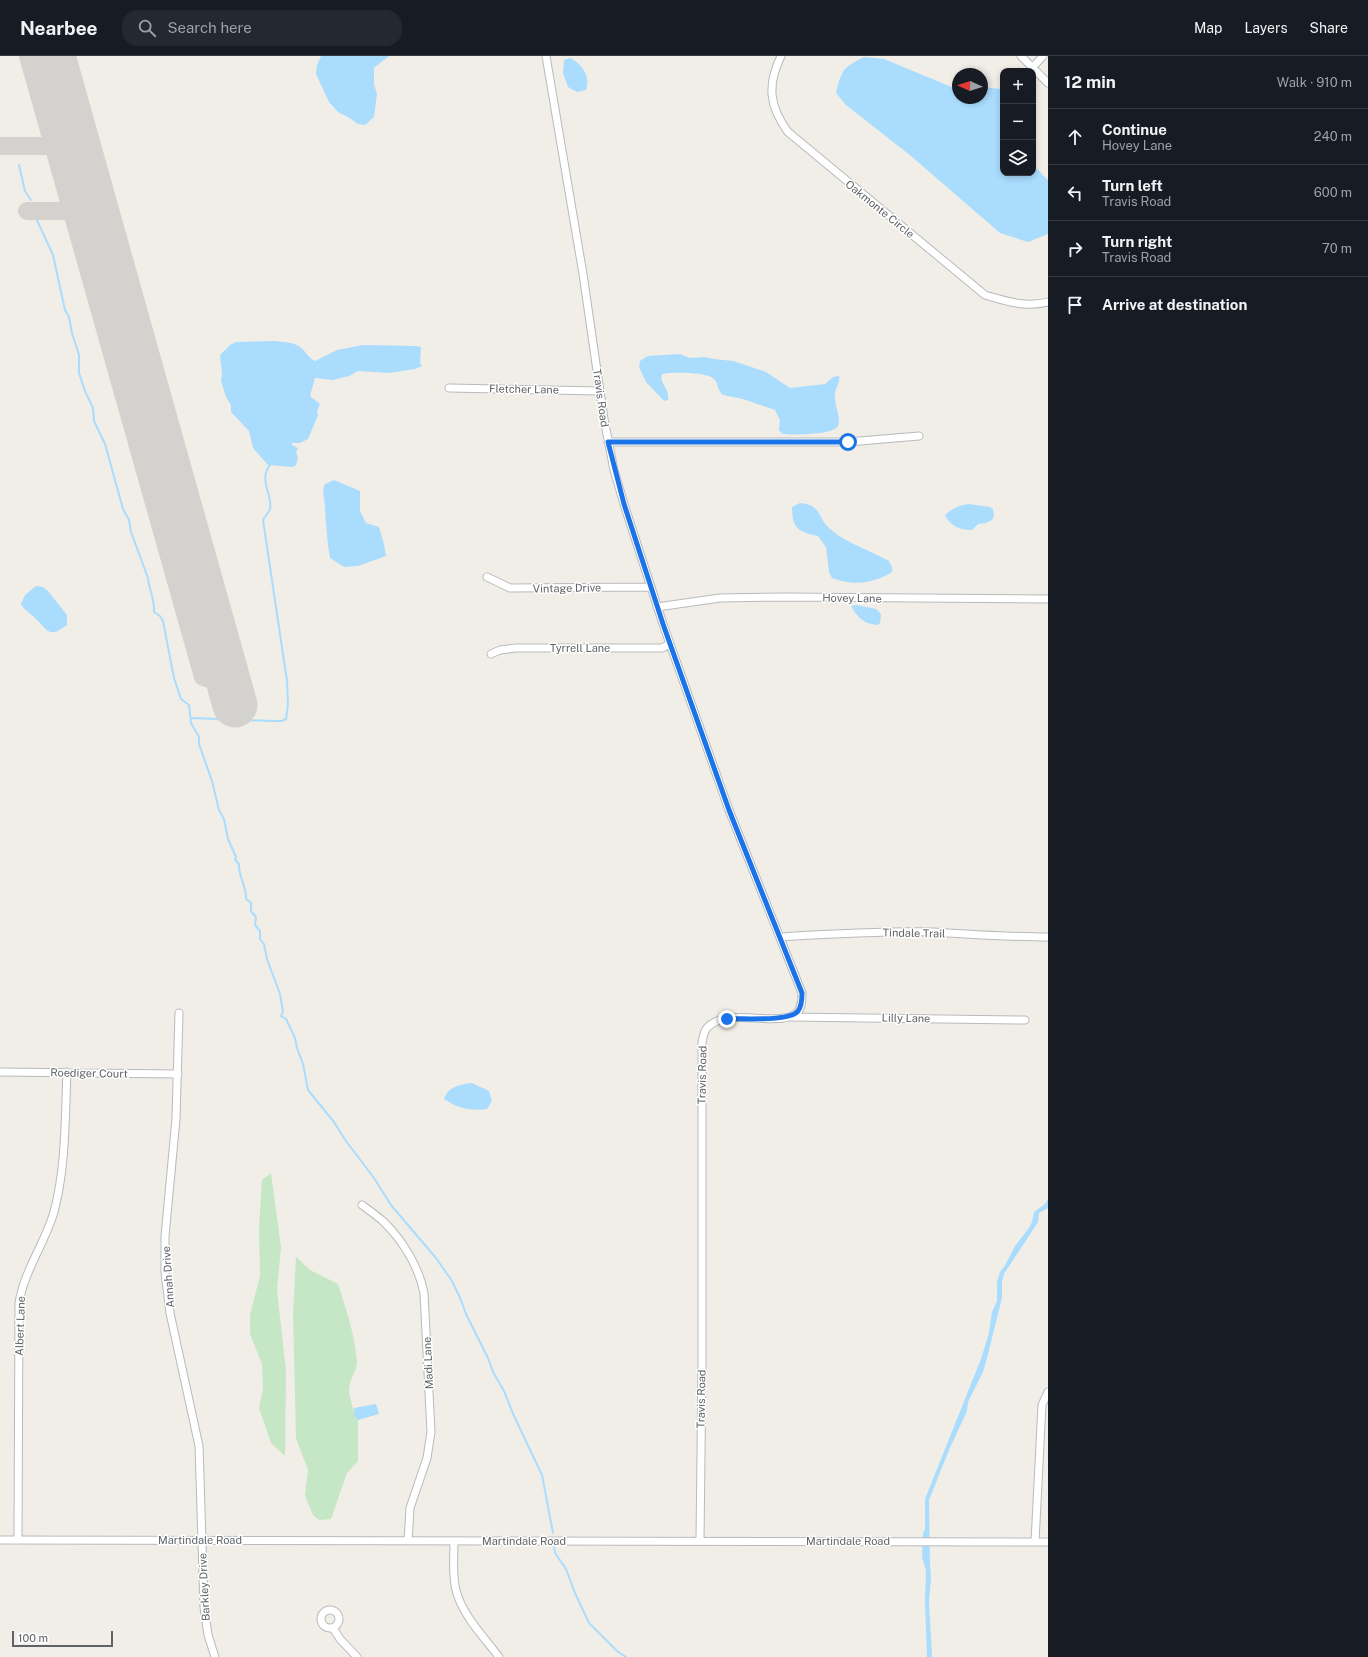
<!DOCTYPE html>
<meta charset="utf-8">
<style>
:root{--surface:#171b24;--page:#242831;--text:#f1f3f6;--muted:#9ea1a6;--line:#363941}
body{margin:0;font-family:"Public Sans",sans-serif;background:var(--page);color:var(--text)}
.controls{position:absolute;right:12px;top:12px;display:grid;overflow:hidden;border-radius:8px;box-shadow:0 2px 6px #0003}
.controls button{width:36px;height:36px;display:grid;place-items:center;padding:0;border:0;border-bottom:1px solid var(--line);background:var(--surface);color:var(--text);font:20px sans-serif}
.compass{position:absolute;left:952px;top:12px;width:36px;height:36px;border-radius:50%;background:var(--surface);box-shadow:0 2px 6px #0003;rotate:273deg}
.scale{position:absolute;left:12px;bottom:10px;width:101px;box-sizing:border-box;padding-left:4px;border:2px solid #5f6367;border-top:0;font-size:11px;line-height:14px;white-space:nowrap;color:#5f6367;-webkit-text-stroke:3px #fff;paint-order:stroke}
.stop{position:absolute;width:12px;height:12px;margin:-9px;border:3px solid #1a73e8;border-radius:50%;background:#fff}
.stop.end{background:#1a73e8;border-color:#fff;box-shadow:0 1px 4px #0008}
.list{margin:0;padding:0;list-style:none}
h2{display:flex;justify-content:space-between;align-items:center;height:52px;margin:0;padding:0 16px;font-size:17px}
h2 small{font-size:13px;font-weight:400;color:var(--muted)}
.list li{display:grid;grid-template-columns:26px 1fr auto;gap:12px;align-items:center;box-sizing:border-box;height:56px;padding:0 16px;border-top:1px solid var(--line)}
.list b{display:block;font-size:15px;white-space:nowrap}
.list p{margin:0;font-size:13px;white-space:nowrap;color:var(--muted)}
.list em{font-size:13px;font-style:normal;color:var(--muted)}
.icon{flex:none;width:22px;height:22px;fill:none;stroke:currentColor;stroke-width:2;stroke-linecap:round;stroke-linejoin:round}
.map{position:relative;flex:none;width:1048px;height:1601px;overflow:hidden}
header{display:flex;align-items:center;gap:24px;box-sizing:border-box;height:56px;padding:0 20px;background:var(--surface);border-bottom:1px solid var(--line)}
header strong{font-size:19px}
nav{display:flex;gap:22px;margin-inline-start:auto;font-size:14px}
.search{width:280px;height:36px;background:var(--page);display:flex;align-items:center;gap:10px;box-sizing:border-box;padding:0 14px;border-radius:16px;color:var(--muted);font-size:15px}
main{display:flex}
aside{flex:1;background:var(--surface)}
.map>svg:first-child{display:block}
.green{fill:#c5e7c5}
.water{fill:#aadcfe}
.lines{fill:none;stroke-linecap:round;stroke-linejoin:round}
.stream{stroke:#aadcfe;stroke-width:2}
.taxiway{stroke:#d4d2cf;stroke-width:18}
.runway{stroke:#d4d2cf;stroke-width:45}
.minor-casing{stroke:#b8babe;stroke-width:9}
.minor{stroke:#fff;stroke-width:7}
.route{stroke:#1a73e8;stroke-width:5}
.labels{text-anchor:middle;stroke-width:3;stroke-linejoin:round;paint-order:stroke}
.street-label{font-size:11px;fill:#5f6367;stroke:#fff}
</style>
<header>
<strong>Nearbee</strong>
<div class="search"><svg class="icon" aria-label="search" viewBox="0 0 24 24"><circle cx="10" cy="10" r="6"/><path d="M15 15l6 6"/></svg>Search here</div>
<nav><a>Map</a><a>Layers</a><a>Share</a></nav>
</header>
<main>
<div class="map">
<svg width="1048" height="1601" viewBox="0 0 1048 1601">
<rect width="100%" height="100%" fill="#f1eee7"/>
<path class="green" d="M 271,1117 L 281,1191 L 277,1234 L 286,1315 L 285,1400 L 271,1387 L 259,1352 L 263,1333 L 262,1308 L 250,1278 L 250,1258 L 260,1220 L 259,1173 L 262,1124 Z
M 296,1201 L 310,1214 L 338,1228 C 346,1253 355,1279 357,1306 C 357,1314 350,1323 349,1332 C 348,1337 355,1360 358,1364 L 358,1405 L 347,1417 L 331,1463 L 319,1464 L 313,1459 L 305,1439 L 308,1414 L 296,1382 L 293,1257 Z"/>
<path class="water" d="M 321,0 L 389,0 L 374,12 L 374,28 L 377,38 L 374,61 L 365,69 L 358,68 L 348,61 L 338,56 L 329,46 L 316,18 L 317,9 Z
M 864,1 L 884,3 L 954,32 L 958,32 L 958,42 L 982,42 L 982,31 L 1001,33 L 1003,35 L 1003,117 L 1033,117 L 1033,109 L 1048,124 L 1048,178 L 1028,186 L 1000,177 L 911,100 L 846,49 L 836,37 C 842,14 842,12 864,1 Z
M 570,2 C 582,8 591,20 586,34 L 577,36 L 568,31 L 563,17 L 564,4 Z
M 274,285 C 283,286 293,286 300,291 C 306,295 308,302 315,305 L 337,294 L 363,289 L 416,290 L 421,291 L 420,307 L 422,310 L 415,313 L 389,317 L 358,315 L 349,320 L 333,324 L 315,322 L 310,340 L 320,348 L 317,355 L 318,359 L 308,383 L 300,387 L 292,387 L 292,389 L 298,392 L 296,396 L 298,402 L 296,409 L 293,411 L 268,409 L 253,392 L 249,375 L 231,356 L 231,349 L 226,341 L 221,325 L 222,318 L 220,299 L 230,289 L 236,286 Z
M 680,298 L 690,302 L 704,301 L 714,303 L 733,305 L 766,316 L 790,332 L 825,328 L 833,321 L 839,320 C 841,327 834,333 835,341 C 835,351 841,361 838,370 C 833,379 794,379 783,378 L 779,374 L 780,364 L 775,354 L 743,343 L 723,339 C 717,335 719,328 714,323 C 707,316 672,316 662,318 C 659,328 670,332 668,344 L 664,345 L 646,326 L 639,311 L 640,305 L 648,300 Z
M 334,424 L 360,435 L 360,455 L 366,467 L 379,471 L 384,488 L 386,500 L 358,510 L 344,511 L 330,502 C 327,485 326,469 325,452 C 325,443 321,436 325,428 Z
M 800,447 C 822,449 817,461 829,472 C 844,486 871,495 889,505 L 892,511 L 892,516 C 873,528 852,530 832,522 L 829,516 L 826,491 L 818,480 C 798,476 792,472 792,451 Z
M 969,448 L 990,451 L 993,453 L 994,460 L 992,464 L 986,467 L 978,468 L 972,474 C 960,474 950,470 945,459 C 953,452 959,449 969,448 Z
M 36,530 L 43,531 L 48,535 L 67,559 L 67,569 C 48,583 49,575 35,562 C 30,557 25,555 21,548 L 25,539 Z
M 856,549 L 876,553 L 881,558 L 880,567 L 877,569 C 864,568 857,561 851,550 Z
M 472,1027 L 489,1035 L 492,1045 L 487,1053 C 470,1055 457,1052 444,1043 C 449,1030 459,1029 472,1027 Z
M 1048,1143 L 1048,1152 L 1039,1157 L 1038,1166 L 1004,1218 L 1002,1226 L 1002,1242 L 987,1302 L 983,1316 L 968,1346 L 967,1355 L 949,1394 L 929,1444 L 930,1508 L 931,1522 L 929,1546 L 932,1601 L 927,1601 L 925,1546 L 926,1515 L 922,1501 L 923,1477 L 925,1473 L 925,1443 L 981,1303 L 989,1277 L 992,1256 L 997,1245 L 997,1226 L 1000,1216 L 1004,1211 L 1015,1190 L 1029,1172 L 1032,1166 L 1034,1156 L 1045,1148 Z
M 376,1348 L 379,1358 L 358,1364 L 354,1359 L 354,1352 Z"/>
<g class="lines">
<path class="stream" d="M 19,109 L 25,135 L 31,144
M 36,162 L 53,199 L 65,254 L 69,261 L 72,277 L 79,299 L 79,317 L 85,335 L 93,352 L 94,365 L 105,388 L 123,453 L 129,464 L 131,476 L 148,522 C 149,534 155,544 154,556 L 160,560 L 163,565 L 174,622 L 181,643 L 189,649 L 191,667 L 199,681 L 199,688 L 212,725 L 219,754 L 224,763 L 228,783 L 236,801 L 235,804 L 239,808 C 238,820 247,831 246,843 L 251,847 L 251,855 L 256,861 L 255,869 L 260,875 L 260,883 L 264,888 L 267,903 L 280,938 L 283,955 L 281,960 L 286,963 L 295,982 L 297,992 L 303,1008 L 308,1034 L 334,1066 L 346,1085 L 374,1122 L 391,1149 L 436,1202 L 452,1225 L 461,1244 L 466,1258 L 488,1302 L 493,1316 L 504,1335 L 514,1360 L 542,1419 L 553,1477
M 191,662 L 272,665 L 282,665 L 286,663 L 288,648 L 287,625 L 263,464 C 265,460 269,456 270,453 C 273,439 258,424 270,409
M 554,1490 L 555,1497 L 566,1513 L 575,1537 L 589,1567 L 617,1595 L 626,1601"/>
<path class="taxiway" d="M 28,0 L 201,614 L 203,621 C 211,625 219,623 228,622
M 0,90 L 79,90
M 27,155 L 72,155
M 133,371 L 156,365
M 196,596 L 219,589"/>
<path class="runway" d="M 53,0 L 235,649"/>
<g class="minor-casing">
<path id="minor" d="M 546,0 L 583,218 L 604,363 L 614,414 L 624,448 L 663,568 L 729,754 L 802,937 C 802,944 802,955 794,959 C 772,970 725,951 707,972 C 704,975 703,982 702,986 L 702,1311 L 700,1485
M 781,0 C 767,29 769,50 788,76 L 985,239 C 1006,245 1026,252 1048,246
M 1021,0 L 1048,27
M 1033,11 L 1043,0
M 449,332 L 600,335
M 608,386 L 848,386 L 919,380
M 487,521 L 510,532 L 650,531
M 657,551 L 720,542 L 784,541 L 1048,543
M 491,598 L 500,594 L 516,592 L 662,592 L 670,588
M 780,881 C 831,878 881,875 932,876 C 971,878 1009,881 1048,881
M 179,957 L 176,1063 L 165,1180 L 165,1216 L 170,1257 L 199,1390 L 204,1551 L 208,1579 L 215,1601
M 790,961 L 1025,964
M 0,1016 L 178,1018
M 362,1149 C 369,1154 377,1160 384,1166 C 403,1185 419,1211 424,1237 L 431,1376 L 427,1402 L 410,1452 L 408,1485
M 0,1484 L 1048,1486
M 18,1484 L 19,1247 C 24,1215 45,1187 54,1156 C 66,1111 65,1062 67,1016
M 454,1485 C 454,1501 452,1518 456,1534 C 462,1559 484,1581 499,1601
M 1035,1486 L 1042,1349 L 1048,1336
M321 1563a9 9 0 1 1 18 0a9 9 0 1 1-18 0Z
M 333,1572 L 340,1583 L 357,1601"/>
</g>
<use href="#minor" class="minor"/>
</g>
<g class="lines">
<path class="route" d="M 727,963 C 742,962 790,966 798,955 C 802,950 802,943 802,937 L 729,754 L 663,568 L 624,448 L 608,386 L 848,386"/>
</g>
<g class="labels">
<g class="street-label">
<text transform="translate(880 153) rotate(39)" y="4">Oakmonte Circle</text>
<text transform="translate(524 333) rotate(1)" y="4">Fletcher Lane</text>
<text transform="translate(601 342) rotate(82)" y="4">Travis Road</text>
<text transform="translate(567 532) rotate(-1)" y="4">Vintage Drive</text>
<text transform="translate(852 542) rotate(1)" y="4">Hovey Lane</text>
<text x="580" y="596">Tyrrell Lane</text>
<text transform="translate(914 877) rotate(1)" y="4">Tindale Trail</text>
<text transform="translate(906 962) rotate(1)" y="4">Lilly Lane</text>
<text transform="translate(89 1017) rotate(1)" y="4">Roediger Court</text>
<text transform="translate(702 1019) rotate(-89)" y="4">Travis Road</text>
<text transform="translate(168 1221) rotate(-94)" y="4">Annah Drive</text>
<text transform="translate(20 1270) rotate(-88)" y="4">Albert Lane</text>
<text transform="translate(428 1307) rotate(-93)" y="4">Madi Lane</text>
<text transform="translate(701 1343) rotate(-89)" y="4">Travis Road</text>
<text x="200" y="1488">Martindale Road</text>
<text x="524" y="1489">Martindale Road</text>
<text x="848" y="1489">Martindale Road</text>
<text transform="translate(204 1531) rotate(-93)" y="4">Barkley Drive</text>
</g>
</g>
</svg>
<div class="controls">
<button>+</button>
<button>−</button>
<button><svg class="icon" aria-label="layers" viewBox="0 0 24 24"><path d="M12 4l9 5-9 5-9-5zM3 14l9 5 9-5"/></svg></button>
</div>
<svg class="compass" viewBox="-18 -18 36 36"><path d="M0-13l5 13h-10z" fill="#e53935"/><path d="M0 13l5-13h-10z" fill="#9ea1a6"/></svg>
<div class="scale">100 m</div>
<div class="stop" style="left:848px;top:386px"></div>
<div class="stop end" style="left:727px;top:963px"></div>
</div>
<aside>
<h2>12 min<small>Walk · 910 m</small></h2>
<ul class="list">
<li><svg class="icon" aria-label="ahead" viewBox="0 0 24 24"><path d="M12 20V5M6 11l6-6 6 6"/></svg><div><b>Continue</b><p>Hovey Lane</p></div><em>240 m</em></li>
<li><svg class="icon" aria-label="left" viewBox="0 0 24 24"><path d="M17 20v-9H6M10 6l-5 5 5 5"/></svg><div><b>Turn left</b><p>Travis Road</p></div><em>600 m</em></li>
<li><svg class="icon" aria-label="right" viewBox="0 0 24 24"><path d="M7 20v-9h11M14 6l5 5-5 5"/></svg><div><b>Turn right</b><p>Travis Road</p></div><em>70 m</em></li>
<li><svg class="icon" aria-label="arrive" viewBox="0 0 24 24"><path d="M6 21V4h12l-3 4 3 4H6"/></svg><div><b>Arrive at destination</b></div></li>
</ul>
</aside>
</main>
